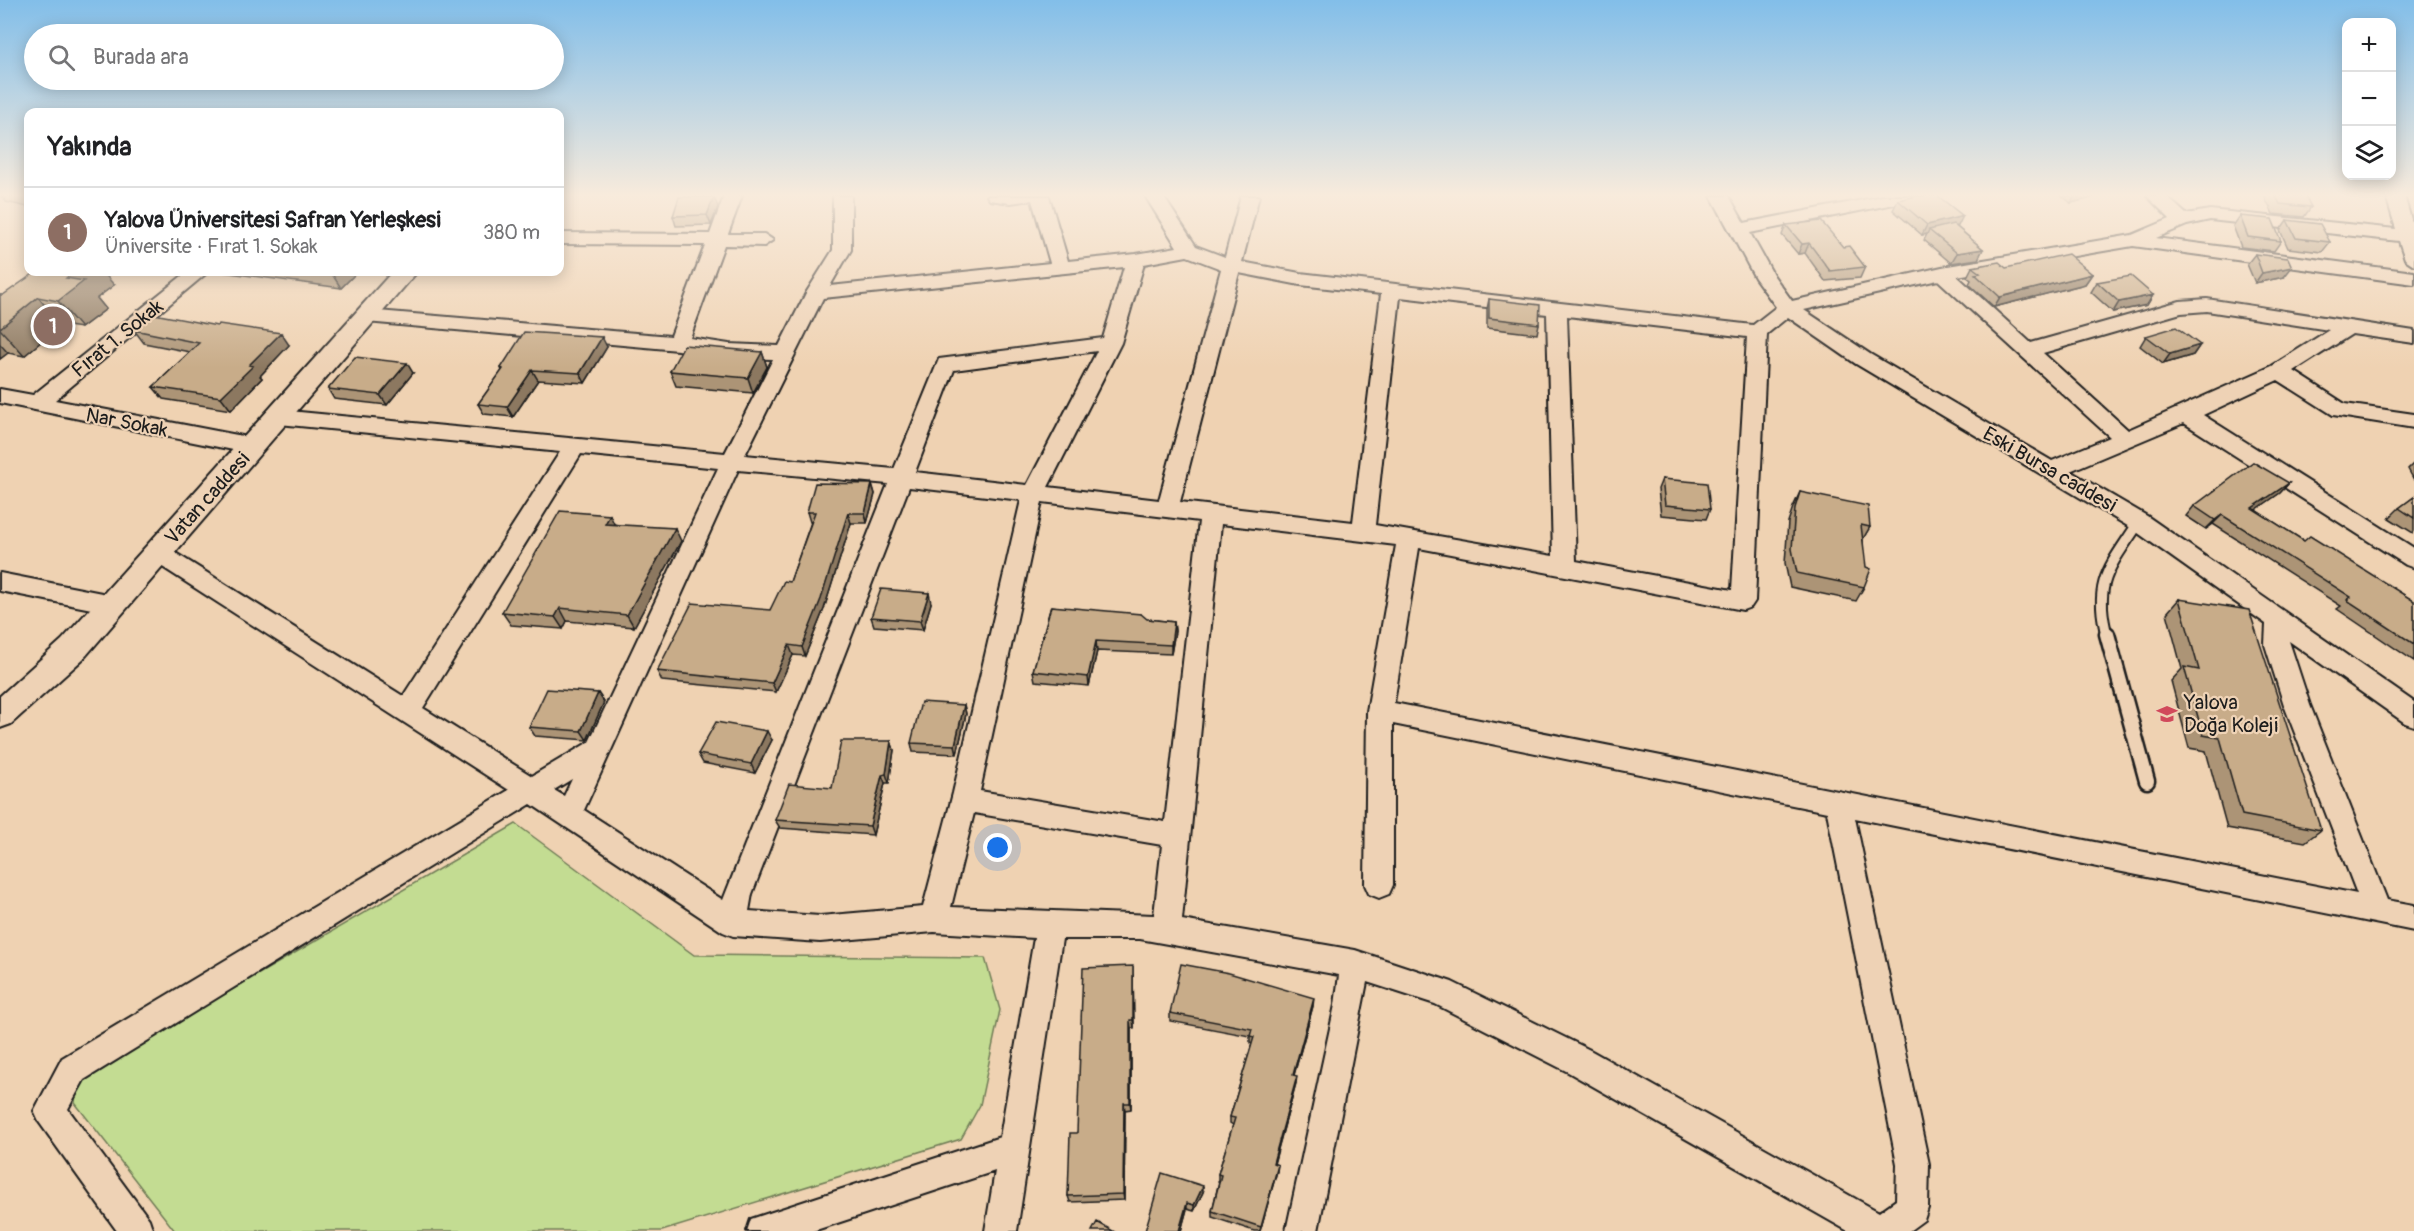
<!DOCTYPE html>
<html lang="tr">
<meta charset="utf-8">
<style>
:root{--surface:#fff;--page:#f2f2f2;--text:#202124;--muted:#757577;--line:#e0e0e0;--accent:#0f766e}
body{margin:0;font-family:Pangolin,sans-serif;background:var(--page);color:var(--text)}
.controls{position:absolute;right:18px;top:18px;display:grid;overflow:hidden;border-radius:12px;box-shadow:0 3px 15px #0003}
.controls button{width:54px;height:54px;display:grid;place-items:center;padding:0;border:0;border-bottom:2px solid var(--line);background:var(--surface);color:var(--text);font:30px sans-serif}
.you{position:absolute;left:998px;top:848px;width:21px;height:21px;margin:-15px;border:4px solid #fff;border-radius:50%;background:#1a73e8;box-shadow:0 0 0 9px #1a73e833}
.badge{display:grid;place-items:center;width:39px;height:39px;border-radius:50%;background:var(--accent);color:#fff;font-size:20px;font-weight:700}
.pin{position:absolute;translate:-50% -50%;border:3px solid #fff;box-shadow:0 2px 6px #0006}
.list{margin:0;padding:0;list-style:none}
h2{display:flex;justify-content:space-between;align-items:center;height:78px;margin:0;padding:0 24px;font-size:26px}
h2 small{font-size:20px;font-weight:400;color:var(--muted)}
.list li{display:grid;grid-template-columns:39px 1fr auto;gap:18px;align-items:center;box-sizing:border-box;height:90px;padding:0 24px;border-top:2px solid var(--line)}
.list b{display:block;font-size:22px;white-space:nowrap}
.list p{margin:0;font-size:20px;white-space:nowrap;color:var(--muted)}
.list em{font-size:20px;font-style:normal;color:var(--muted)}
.icon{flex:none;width:33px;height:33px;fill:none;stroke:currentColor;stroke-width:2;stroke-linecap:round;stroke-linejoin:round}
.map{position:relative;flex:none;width:2414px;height:1231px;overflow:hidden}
.search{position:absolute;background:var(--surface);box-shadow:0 3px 15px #0003;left:24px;top:24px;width:540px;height:66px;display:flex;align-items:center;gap:15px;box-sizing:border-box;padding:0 21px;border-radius:33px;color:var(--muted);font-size:22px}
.panel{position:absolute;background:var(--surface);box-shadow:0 3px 15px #0003;left:24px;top:108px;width:540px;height:168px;border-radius:12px}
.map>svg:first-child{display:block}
.green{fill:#c3dc92;stroke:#707c57;stroke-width:1.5}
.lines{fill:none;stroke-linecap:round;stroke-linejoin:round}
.service-far1-casing{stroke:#1c1c1c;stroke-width:14}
.service-casing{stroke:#1c1c1c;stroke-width:19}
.minor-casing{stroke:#1c1c1c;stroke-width:4}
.tertiary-casing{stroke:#1c1c1c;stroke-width:4}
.service-far1{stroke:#eed2b5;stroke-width:10}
.service{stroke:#eed2b5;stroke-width:14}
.minor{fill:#eed2b5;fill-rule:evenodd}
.tertiary{fill:#eed2b5;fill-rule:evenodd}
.wall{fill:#ac9476;stroke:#1c1c1c;stroke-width:1.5}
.shaded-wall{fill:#8c7860;stroke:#1c1c1c;stroke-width:1.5}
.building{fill:#c8ac89;stroke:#1c1c1c;stroke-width:1.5}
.labels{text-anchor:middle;stroke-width:4.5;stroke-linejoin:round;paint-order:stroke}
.street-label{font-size:20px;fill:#1c1c1c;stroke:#eed2b5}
.poi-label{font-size:20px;fill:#1c1c1c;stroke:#eed2b5;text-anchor:start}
</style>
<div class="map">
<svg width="2414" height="1231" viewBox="0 0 2414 1231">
<rect width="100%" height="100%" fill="#efd2b2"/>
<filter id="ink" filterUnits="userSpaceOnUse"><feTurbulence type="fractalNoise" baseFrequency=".0167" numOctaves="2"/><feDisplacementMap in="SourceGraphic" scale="12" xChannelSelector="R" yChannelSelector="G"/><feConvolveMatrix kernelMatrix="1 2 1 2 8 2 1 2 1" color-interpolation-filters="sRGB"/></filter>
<g filter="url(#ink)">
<path class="green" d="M 516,824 L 694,955 L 985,958 L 1000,1010 L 980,1105 L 961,1139 L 662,1231 L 175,1231 L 75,1103 L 77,1080 Z"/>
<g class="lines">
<g class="service-far1-casing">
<path id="service-far1" d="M 2107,636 C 2092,581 2111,566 2139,522"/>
</g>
<g class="service-casing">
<path id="service" d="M 2107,634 L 2147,781"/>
</g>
<g class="minor-casing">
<path id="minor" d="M 724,196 L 742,196 L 728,234 L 764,234 L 773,240 L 764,246 L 724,245 L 690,338 L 729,344 L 779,346 L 806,293 L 833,250 L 833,196 L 851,196 L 851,250 L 830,286 L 1050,263 L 1032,200 L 1010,203 L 990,200 L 987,196 L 1049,196 L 1068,261 L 1136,254 L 1177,247 L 1145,196 L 1163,196 L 1196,246 L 1225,257 L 1241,196 L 1259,196 L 1242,262 L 1300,273 L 1753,325 L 1776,307 L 1755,278 L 1711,196 L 1729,196 L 1744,223 L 1883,196 L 1918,196 L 1915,200 L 1909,201 L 1750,233 L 1774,276 L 1792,301 L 1942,267 L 2132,235 L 2170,219 L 2147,196 L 2166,196 L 2186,214 L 2210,210 L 2396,229 L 2386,196 L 2404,196 L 2414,229 L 2414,265 L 2405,259 L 2399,241 L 2210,220 L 2187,225 L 2156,238 L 2414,272 L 2414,284 L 2133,246 L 1957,276 L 2031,343 L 2180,301 L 2207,299 L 2414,331 L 2414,343 L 2352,334 L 2294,371 L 2345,404 L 2414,414 L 2414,428 L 2333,415 L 2278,380 L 2203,415 L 2414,548 L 2414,568 L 2406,565 L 2184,423 L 2070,471 L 2147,516 L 2414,702 L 2414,726 L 2405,723 L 2289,641 L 2310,705 L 2387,900 L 2414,905 L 2414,931 L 1855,818 L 1929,1164 L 1928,1208 L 1924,1220 L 1909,1231 L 1848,1231 L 1568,1072 L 1435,1004 L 1367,982 L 1318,1231 L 1286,1231 L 1335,1005 L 1339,975 L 1140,939 L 1062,939 L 1017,1231 L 985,1231 L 995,1171 L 813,1231 L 747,1231 L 751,1219 L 763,1215 L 1000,1137 L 1034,938 L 934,932 L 820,942 L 733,936 L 723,932 L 531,804 L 84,1080 L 68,1109 L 149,1219 L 153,1231 L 117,1231 L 39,1122 L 34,1111 L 62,1058 L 509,790 L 150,559 L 146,553 L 150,547 L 158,544 L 166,547 L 403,696 L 560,452 L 279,424 L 272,422 L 268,417 L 272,412 L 279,410 L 725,453 L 773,359 L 729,358 L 678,350 L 366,322 L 359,320 L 356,316 L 359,312 L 366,310 L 671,336 L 705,245 L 560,244 L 560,233 L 710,234 ZM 1187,256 L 1221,269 L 1159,500 L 1048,487 L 1121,343 L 1144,264 ZM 1124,267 L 1103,338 L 939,359 L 894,469 L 745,455 L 823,298 ZM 1239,273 L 1300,285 L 1381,294 L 1353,522 L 1180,502 ZM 1938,280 L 2110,437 L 2052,461 L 1870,354 L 1804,310 ZM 1400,297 L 1547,314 L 1553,556 L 1375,525 ZM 2207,311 L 2329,330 L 2272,366 L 2128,430 L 2043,353 L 2181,313 ZM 1567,316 L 1747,337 L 1732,590 L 1576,561 ZM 1788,317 L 1856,364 L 2131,528 L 2266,624 L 2265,645 L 2284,705 L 2357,894 L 1394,703 L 1419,548 L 1743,610 L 1751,607 L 1755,601 L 1767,334 ZM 1097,351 L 1027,485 L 915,472 L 954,370 ZM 581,454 L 718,468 L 589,742 L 532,776 L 423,708 ZM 738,470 L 888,484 L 723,900 L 584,810 ZM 909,487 L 1021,500 L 953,793 L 923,907 L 820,916 L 749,911 L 752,894 ZM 1042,502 L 1199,521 L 1165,822 L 980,791 ZM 1221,524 L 1396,545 L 1367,711 L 1365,885 L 1369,894 L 1379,898 L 1389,894 L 1393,885 L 1393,724 L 1827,812 L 1897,1164 L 1896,1200 L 1879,1212 L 1590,1050 L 1452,982 L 1355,950 L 1182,920 ZM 572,779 L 564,796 L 554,790 ZM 974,813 L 1162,845 L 1154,915 L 951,907 Z
M 187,272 L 208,272 L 55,400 L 253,438 L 261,441 L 264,446 L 261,451 L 253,454 L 0,403 L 0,389 L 33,395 Z
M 0,573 L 112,595 L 120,597 L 124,604 L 120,611 L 112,613 L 0,591 Z"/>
</g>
<g class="tertiary-casing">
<path id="tertiary" d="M 392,272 L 417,272 L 84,658 L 11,724 L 0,728 L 0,696 L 62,640 Z"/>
</g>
<use href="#service-far1" class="service-far1"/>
<use href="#service" class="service"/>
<use href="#minor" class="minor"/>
<use href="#tertiary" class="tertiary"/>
</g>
<path class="wall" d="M 1,196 L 28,196 L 28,207 L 6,202 Z
M 2062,196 L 2096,196 L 2095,197 L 2071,203 Z
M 2264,196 L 2305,196 L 2311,207 L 2304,217 L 2273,214 Z
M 1898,200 L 1958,226 L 1956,226 L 1983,249 L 1978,259 L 1951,263 L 1924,240 L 1927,234 L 1922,235 L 1893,210 Z
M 718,207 L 711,225 L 676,226 L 673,216 Z
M 2240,216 L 2281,241 L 2274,251 L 2241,247 L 2233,226 Z
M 2287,220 L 2330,242 L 2322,252 L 2288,248 L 2280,230 Z
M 1786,225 L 1843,247 L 1865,267 L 1860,278 L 1825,281 L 1805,253 L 1798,254 L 1782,235 Z
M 2255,254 L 2284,277 L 2255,283 L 2247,264 Z
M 1972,267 L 2092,274 L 2085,284 L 1994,307 L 1969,284 L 1971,280 L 1967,277 Z
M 222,272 L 357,272 L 341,288 Z
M 2097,282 L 2153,295 L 2147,305 L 2113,312 L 2091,292 Z
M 114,285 L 97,298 L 106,309 L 81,328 L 61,325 L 24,356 L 8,353 L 0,359 L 0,295 L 3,295 Z
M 1489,299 L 1539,324 L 1537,334 L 1487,328 L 1487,309 Z
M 134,330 L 289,345 L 260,376 L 262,378 L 231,410 L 163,399 L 153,387 L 190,352 L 144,343 Z
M 2146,336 L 2200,345 L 2193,355 L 2163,364 L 2140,346 Z
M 607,347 L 585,383 L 538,380 L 513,417 L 484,414 L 478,404 L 502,371 L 501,368 Z
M 762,352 L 767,367 L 753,393 L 676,386 L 670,371 Z
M 413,373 L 387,405 L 334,399 L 328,389 Z
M 2414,463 L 2414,480 L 2408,469 Z
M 1662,479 L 1710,509 L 1706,519 L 1661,515 L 1658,489 Z
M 2289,483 L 2280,493 L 2255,510 L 2304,541 L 2414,601 L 2414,661 L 2337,609 L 2341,606 L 2213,524 L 2206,529 L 2186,516 L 2194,506 Z
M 872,484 L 875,494 L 867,523 L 851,523 L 824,609 L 805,656 L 793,655 L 776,692 L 662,681 L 657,671 L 770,610 L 790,582 L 811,522 L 810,522 L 807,512 Z
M 1800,492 L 1870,527 L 1863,539 L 1864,587 L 1856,601 L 1790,587 L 1785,563 L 1788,522 L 1793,507 Z
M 2414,497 L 2414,531 L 2413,533 L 2389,518 L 2399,508 Z
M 614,524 L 681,541 L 634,627 L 567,621 L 563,629 L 511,625 L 502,612 Z
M 2179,599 L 2321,830 L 2305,842 L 2227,828 L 2206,751 L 2189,748 L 2171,681 L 2182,669 L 2167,613 Z
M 931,603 L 923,630 L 874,626 L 871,617 Z
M 1051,606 L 1147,619 L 1174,622 L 1175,631 L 1171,654 L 1097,651 L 1089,686 L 1035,681 L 1033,671 Z
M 598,693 L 604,702 L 587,740 L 535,736 L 529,727 Z
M 964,705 L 966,714 L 957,754 L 913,752 L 911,743 Z
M 772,740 L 755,773 L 703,763 L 698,754 Z
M 891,741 L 894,750 L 889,783 L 885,783 L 873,835 L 780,828 L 775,820 L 832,788 Z
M 1133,974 L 1134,1028 L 1131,1028 L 1131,1109 L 1125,1110 L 1124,1200 L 1070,1202 L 1068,1196 L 1077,1133 Z
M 1313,1006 L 1294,1075 L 1296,1083 L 1274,1164 L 1277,1171 L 1260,1231 L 1254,1231 L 1212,1217 L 1212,1211 L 1219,1181 L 1218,1181 L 1218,1174 L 1233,1125 L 1230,1123 L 1230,1117 L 1252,1044 L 1250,1043 L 1250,1036 L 1170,1021 L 1170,1013 Z
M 1203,1192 L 1194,1211 L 1187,1209 L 1181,1231 L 1145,1231 Z"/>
<path class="shaded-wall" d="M 2075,196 L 2096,196 L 2095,197 L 2071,203 Z
M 714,197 L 718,207 L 711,225 L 707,215 Z
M 1963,216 L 1958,226 L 1932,232 L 1929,230 L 1927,234 L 1922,235 L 1927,225 Z
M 1809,243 L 1805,253 L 1798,254 L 1802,244 Z
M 1983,249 L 1978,259 L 1951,263 L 1957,253 Z
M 2292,267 L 2284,277 L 2255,283 L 2262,273 Z
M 74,272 L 103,272 L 114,285 L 97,298 L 106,309 L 81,328 L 58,301 L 66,278 Z
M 334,272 L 357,272 L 341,288 L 332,274 Z
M 2092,274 L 2085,284 L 1994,307 L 2000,297 Z
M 2153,295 L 2147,305 L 2113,312 L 2119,302 Z
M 38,297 L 61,325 L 24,356 L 0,329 L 0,328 Z
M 281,333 L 289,345 L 260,376 L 262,378 L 231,410 L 221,397 L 249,365 Z
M 602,337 L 607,347 L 585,383 L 580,373 Z
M 0,344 L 8,353 L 0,359 Z
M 2200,345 L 2193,355 L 2163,364 L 2170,354 Z
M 762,352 L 767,367 L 753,393 L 748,378 Z
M 407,363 L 413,373 L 387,405 L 380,395 Z
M 532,370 L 538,380 L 513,417 L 507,407 Z
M 2289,483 L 2280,493 L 2244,518 L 2252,508 Z
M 872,484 L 875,494 L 867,523 L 865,513 Z
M 848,513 L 851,523 L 824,609 L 805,656 L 802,647 Z
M 610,515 L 616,528 L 605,524 Z
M 2222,515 L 2213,524 L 2206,529 L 2215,520 Z
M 675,528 L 681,541 L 634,627 L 627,615 Z
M 929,593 L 931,603 L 923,630 L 920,621 Z
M 560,608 L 567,621 L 563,629 L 555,617 Z
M 1174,622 L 1175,631 L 1171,654 L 1171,645 Z
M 1096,641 L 1097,651 L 1089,686 L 1088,677 Z
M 789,645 L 793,655 L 776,692 L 772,683 Z
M 598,693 L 604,702 L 587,740 L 581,731 Z
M 964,705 L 966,714 L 957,754 L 955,745 Z
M 767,731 L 772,740 L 755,773 L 751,764 Z
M 891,741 L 894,750 L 889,783 L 886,774 Z
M 882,775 L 885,783 L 873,835 L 870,826 Z
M 1133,966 L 1133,974 L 1134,1028 L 1133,1020 Z
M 1314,998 L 1313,1006 L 1292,1082 L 1293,1075 Z
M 1130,1020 L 1131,1028 L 1131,1109 L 1130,1103 Z
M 1297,1076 L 1296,1083 L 1272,1170 L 1273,1163 Z
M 1124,1103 L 1125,1110 L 1124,1200 L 1123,1194 Z
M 1278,1165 L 1277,1171 L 1260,1231 L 1261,1227 Z
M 1203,1186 L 1203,1192 L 1194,1211 L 1194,1205 Z
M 1187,1203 L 1187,1209 L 1181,1231 L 1179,1231 Z"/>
<path class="building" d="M 1917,196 L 1938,196 L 1963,216 L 1927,225 L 1898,200 Z
M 2276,196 L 2305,196 L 2311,207 L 2280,204 Z
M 679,197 L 714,197 L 707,215 L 673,216 Z
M 2240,216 L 2272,219 L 2281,241 L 2248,237 Z
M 2287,220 L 2320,224 L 2330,242 L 2296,238 Z
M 1821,221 L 1843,247 L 1849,246 L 1865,267 L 1830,271 L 1809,243 L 1802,244 L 1786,225 Z
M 1953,224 L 1983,249 L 1957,253 L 1929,230 Z
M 2068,254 L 2092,274 L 2000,297 L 1975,274 L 1980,273 L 1972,267 L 1999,262 L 2006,268 Z
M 2255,254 L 2288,258 L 2292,267 L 2262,273 Z
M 36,272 L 74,272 L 66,278 L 84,281 L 58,301 L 38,297 L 0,328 L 0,295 L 3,295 Z
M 317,272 L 334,272 L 332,274 Z
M 2131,276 L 2153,295 L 2119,302 L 2097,282 Z
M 1489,299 L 1540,305 L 1539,324 L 1489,318 Z
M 154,314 L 217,326 L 219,324 L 281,333 L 249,365 L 253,366 L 221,397 L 153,387 L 199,343 L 134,330 Z
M 2176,327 L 2200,345 L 2170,354 L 2146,336 Z
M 524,332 L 602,337 L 580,373 L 532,370 L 507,407 L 478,404 L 503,369 L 501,368 Z
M 684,345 L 762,352 L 748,378 L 670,371 Z
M 355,357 L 407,363 L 380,395 L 328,389 Z
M 2253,462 L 2289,483 L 2252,508 L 2304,541 L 2310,536 L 2414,601 L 2414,644 L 2347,600 L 2351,597 L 2222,515 L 2215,520 L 2194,506 Z
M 1662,479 L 1707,483 L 1710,509 L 1665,505 Z
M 815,483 L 872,484 L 865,513 L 848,513 L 821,599 L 802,647 L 789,645 L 772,683 L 657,671 L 692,603 L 770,610 L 784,581 L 790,582 L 815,512 L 807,512 Z
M 1800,492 L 1868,506 L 1870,527 L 1861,525 L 1866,567 L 1871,569 L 1864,587 L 1797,573 L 1792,549 L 1795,508 Z
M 2414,497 L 2414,518 L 2399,508 Z
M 560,511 L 610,515 L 605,524 L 675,528 L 627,615 L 560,608 L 555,617 L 502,612 Z
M 881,589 L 929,593 L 920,621 L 871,617 Z
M 2179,599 L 2249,610 L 2321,830 L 2242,815 L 2220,738 L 2203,735 L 2184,667 L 2199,670 Z
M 1051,606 L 1141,614 L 1147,619 L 1174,622 L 1171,645 L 1096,641 L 1088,677 L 1033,671 Z
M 547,689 L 598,693 L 581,731 L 529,727 Z
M 921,702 L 964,705 L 955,745 L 911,743 Z
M 716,722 L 767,731 L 751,764 L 698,754 Z
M 841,741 L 891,741 L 886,774 L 882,775 L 870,826 L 775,820 L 789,784 L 832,788 Z
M 1181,964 L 1229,973 L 1314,998 L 1293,1075 L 1297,1076 L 1273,1163 L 1278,1165 L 1261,1227 L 1212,1211 L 1221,1175 L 1218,1174 L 1235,1118 L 1230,1117 L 1254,1037 L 1250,1036 L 1252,1029 L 1170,1013 Z
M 1133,966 L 1133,1020 L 1130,1020 L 1130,1103 L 1124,1103 L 1123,1194 L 1068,1196 L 1070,1133 L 1077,1133 L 1083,968 Z
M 1162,1173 L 1203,1186 L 1194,1205 L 1187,1203 L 1179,1231 L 1145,1231 Z
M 1097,1222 L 1113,1231 L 1092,1231 Z"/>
</g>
<linearGradient id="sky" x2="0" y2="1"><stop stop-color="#82bee9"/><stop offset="0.53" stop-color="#f8ebdc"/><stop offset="1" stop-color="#f8ebdc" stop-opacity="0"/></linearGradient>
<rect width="2414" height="368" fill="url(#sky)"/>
<defs>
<g id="school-bare" transform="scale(1.62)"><path d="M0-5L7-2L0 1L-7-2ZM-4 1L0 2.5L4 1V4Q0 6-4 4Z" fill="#d1495b" stroke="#eed2b5" stroke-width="2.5" paint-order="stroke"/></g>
</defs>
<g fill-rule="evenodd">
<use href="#school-bare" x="2167" y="714"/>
</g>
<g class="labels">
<g class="street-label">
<text transform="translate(117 338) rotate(-39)" y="7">Fırat 1. Sokak</text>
<text transform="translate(127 422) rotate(11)" y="7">Nar Sokak</text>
<text transform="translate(2050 469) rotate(30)" y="7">Eski Bursa caddesi</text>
<text transform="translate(207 498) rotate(-48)" y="7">Vatan caddesi</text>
</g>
<g class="poi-label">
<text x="2184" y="709">Yalova<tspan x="2184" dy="23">Doğa Koleji</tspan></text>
</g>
</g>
</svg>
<div class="controls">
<button>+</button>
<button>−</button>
<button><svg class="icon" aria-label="layers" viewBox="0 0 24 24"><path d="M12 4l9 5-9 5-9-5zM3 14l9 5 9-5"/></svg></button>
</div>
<div class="you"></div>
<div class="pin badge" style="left:53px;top:326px;background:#8d6e63">1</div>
<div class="search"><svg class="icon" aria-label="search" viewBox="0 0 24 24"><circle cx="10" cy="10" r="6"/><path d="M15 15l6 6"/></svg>Burada ara</div>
<section class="panel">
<h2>Yakında<small></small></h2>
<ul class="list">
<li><span class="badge" style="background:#8d6e63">1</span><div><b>Yalova Üniversitesi Safran Yerleşkesi</b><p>Üniversite · Fırat 1. Sokak</p></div><em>380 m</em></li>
</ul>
</section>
</div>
